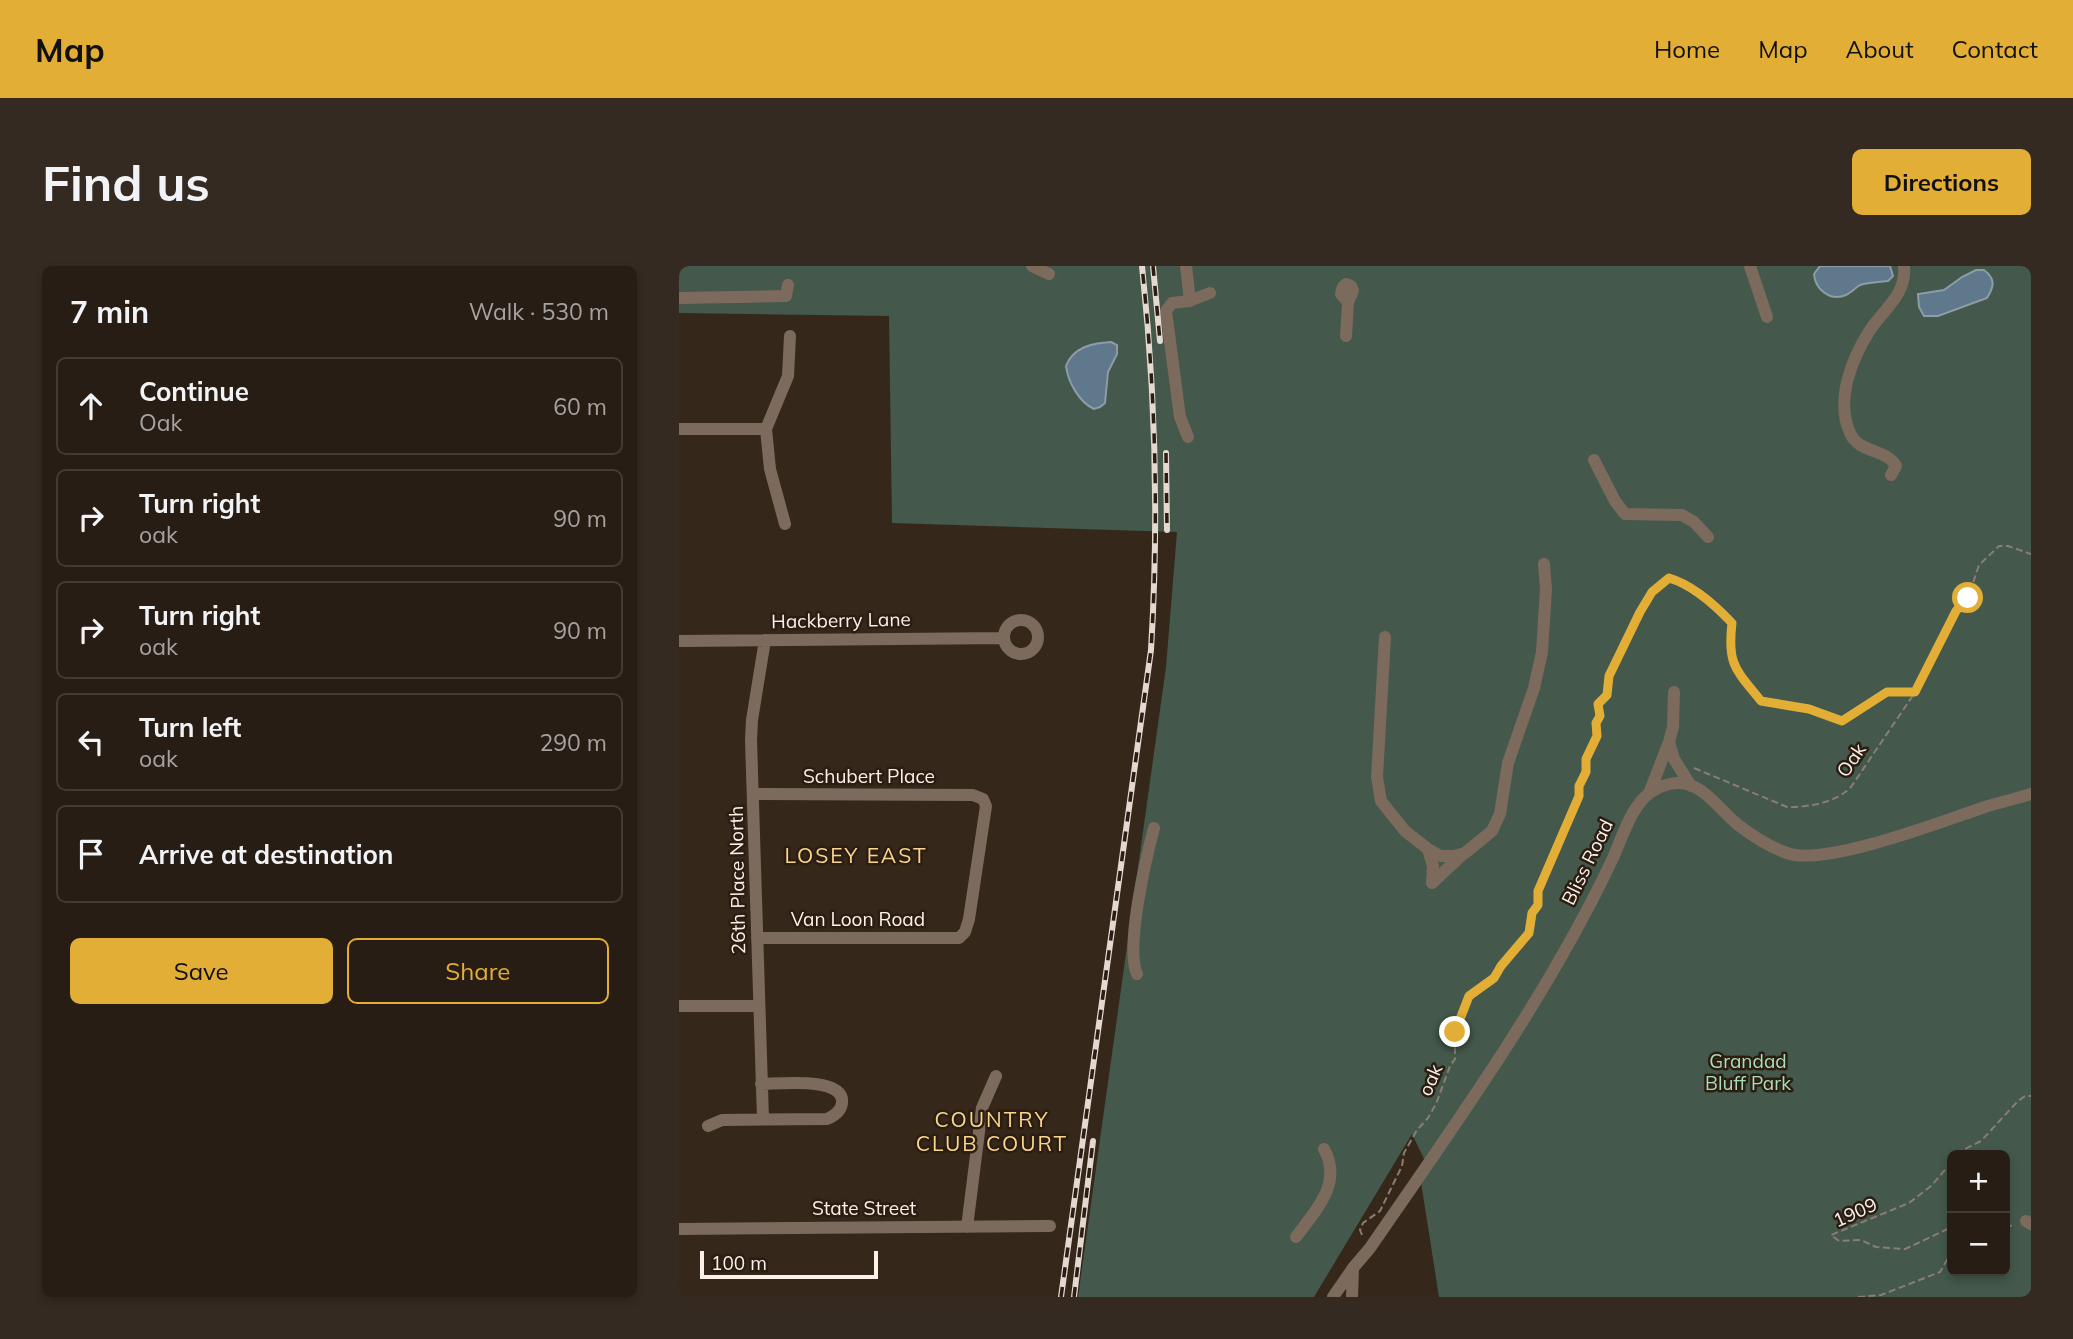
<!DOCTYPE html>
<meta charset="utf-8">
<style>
:root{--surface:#281d14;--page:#342a22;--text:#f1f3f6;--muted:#a5a2a0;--line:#443b34;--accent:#e3ae35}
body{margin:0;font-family:Mulish,sans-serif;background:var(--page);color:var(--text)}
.controls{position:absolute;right:21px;bottom:21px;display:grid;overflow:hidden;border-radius:10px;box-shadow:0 4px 10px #0003}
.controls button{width:63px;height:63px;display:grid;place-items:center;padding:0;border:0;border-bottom:2px solid var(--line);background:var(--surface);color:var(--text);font:35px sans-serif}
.scale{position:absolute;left:21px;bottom:18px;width:178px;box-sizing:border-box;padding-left:7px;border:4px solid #fbf1e9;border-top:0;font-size:19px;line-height:24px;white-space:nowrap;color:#fbf1e9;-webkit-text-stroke:5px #2b1d12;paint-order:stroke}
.stop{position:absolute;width:21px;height:21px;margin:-16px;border:5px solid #e3ae35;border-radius:50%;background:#fff}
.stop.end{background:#e3ae35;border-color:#fff;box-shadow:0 2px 7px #0008}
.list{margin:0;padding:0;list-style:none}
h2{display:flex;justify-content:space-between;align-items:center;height:91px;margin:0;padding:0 28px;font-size:30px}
h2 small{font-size:23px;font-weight:400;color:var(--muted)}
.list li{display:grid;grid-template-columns:46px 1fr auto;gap:21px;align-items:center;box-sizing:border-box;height:98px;margin:0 14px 14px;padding:0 14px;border:2px solid var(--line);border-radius:10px}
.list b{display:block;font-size:26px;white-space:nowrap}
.list p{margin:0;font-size:23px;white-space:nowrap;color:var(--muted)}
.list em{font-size:23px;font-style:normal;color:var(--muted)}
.actions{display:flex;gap:14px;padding:21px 28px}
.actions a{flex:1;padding:16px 0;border:2px solid var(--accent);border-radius:10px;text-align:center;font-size:24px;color:var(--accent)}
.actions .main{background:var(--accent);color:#111}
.icon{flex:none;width:38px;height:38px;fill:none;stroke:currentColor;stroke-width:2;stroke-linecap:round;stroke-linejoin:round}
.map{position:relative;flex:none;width:1352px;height:1031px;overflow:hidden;border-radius:10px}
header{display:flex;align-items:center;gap:42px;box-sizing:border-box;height:98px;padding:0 35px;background:var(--accent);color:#111}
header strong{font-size:33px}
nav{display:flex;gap:38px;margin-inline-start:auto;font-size:24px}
.intro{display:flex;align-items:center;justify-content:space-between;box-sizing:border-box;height:168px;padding:0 42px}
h1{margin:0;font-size:49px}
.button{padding:18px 32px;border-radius:10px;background:var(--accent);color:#111;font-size:24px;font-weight:700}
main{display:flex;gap:42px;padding:0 42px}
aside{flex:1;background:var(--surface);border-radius:10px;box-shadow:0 4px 10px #0003}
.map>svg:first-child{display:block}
.green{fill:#44584b;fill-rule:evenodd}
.water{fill:#5f788c;stroke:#8e9ca8;stroke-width:2}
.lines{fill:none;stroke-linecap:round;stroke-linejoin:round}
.path{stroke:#8a7d73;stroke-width:2;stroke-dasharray:7 3.5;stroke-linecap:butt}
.minor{stroke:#7c6b5d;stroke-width:12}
.rail-casing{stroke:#e3d9d0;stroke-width:6}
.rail{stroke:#2b1d12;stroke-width:3.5;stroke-dasharray:10;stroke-linecap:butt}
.route{stroke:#e3ae35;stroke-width:9}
.labels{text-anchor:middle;stroke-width:5;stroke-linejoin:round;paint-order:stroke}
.street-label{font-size:19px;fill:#fbf1e9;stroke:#2b1d12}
.park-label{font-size:19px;fill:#a8debc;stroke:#2b1d12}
.neighbourhood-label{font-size:21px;letter-spacing:2px;fill:#fad58c;stroke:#2b1d12}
</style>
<header>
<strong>Map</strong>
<nav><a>Home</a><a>Map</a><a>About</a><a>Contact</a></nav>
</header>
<div class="intro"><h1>Find us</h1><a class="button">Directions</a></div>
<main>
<aside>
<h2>7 min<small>Walk · 530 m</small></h2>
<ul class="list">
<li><svg class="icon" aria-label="ahead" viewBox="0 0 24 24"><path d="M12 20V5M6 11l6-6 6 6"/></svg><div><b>Continue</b><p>Oak</p></div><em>60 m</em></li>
<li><svg class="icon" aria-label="right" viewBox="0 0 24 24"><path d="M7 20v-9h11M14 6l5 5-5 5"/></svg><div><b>Turn right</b><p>oak</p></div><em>90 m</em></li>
<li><svg class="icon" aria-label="right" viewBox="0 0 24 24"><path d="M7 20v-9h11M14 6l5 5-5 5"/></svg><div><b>Turn right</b><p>oak</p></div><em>90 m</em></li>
<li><svg class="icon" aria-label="left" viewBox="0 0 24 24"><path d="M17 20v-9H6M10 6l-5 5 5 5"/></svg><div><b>Turn left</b><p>oak</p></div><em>290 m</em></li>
<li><svg class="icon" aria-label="arrive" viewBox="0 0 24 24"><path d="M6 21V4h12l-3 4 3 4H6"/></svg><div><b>Arrive at destination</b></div></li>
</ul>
<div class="actions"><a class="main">Save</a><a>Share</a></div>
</aside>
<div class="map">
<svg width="1352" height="1031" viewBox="0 0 1352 1031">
<rect width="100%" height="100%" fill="#36271b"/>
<path class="green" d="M 0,0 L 1352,0 L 1352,1031 L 760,1031 L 741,910 L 748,899 L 733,868 L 635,1031 L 399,1031 L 487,401 L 498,266 L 213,257 L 210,50 L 0,47 ZM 1273,889 L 1326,889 L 1326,1005 L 1273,1005 Z"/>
<path class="water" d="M 1141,0 L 1211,0 L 1214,10 L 1209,15 C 1200,16 1189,16 1181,19 C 1176,22 1172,27 1167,29 C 1151,36 1136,23 1135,8 Z
M 1297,4 L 1305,4 C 1317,13 1315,21 1308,32 L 1259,50 L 1245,50 L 1240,41 L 1239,28 L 1265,24 L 1283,11 Z
M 432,76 L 438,79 L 438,88 L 429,106 L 426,137 L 421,141 L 415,143 C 400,136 389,116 387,100 C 394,81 414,77 432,76 Z"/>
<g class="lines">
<path class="path" d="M 1015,502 L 1108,541 C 1131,541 1156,537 1172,521 L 1241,419 L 1277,345 L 1289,332 L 1300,299 L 1320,280 L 1329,280 L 1352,288
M 1278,889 L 1282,885 L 1302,875 L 1339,835 L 1346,830 L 1352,830
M 1273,896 L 1252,920 L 1230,937 L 1152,969 L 1160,975 L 1182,974 L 1197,981 L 1226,983 L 1273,961
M 1326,961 L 1335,959
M 683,969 L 681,964 L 684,957 L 701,945 L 723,900 L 725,887 L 738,864 L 749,852 L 757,838 L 771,800 L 776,793 L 776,766 L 790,730 L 815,712 L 822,700 L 850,667 L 853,647 L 859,639 L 859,624 L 900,530 L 900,520 L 907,506 L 907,493 L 918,470 L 919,438 L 928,429 L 930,410 L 973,326 L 990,312 C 1014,319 1036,339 1053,357 C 1048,399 1056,404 1082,435 L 1130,443 L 1163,455 L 1208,426 L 1236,426
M 1179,1031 L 1202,1029 L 1261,1006 L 1273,985"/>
<path class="minor" d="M 353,0 L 370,8
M 507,0 L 511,35
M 1071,0 L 1088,51
M 0,32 L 107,30 L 109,19
M 667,70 L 669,36 L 674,25 L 672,20 L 667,18 L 664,21 L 662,28 L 669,36
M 0,163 L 87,163
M 509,171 L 501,151 L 487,45 L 493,37 L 510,35 L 531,27
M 915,194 L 936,235 L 946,248 L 1003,249 L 1015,256 L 1029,271
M 1212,209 L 1217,200 C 1207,182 1180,188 1171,167 C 1156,134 1173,92 1191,64 C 1205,43 1228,28 1225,0
M 106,258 L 91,203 L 87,163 L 109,110 L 111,70
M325 371a17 17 0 1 1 34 0a17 17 0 1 1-34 0Z
M 706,371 L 698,511 L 702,535 L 726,565 L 749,583 L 761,590 L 775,590 L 786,587 L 813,565 L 821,548 L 829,497 L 855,422 L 863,386 L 867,323 L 865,298
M 0,375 L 324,372
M 990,476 L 994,461 L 995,426
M 971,525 L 990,476 L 995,493 L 1012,520
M 75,528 L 294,529 L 304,533 L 307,540 L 290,653 L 286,666 L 280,672 L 78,672
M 749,583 L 754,600 L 753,617
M 753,617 L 783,589
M 458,708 C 446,682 467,592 475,562
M 0,740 L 80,740
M 84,853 L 72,474 L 73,454 L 86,374
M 29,860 L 43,854 L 148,853 C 155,850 162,846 163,837 C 166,810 99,818 82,818
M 1347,955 L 1352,958
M 288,961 L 303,842 L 317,810
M 0,963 L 371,960
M 617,971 C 637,944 664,917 645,883
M 654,1031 L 674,1002 L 691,982 C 777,857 869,730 934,592 C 948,560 957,520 998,517 C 1022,515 1041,544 1058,558 C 1072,569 1091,581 1108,587 C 1146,601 1264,555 1306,541 C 1321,536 1337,533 1352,528
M 673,1031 L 674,1002"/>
<g class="rail-casing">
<path id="rail" d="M 474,0 L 481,75
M 487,187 L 488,264
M 382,1031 L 472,384 C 480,253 477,131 463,0
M 395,1031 L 414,875"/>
</g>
<use href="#rail" class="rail"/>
</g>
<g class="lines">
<path class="route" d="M 776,766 L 790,730 L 815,712 L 822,700 L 850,667 L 853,647 L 859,639 L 859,625 L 900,530 L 900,520 L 907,506 L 907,493 L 918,470 L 917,457 L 921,450 L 919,438 L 928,429 L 930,410 L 961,346 L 973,326 L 990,312 C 1014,319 1036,339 1053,357 C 1048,399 1057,404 1082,435 L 1130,443 L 1163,455 L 1208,426 L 1236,426 L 1277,345 L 1289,332"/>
</g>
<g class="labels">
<g class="street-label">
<text transform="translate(162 354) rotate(-1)" y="7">Hackberry Lane</text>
<text transform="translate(1172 494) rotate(-56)" y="7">Oak</text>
<text x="190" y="517">Schubert Place</text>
<text transform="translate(908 596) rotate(-64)" y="7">Bliss Road</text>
<text transform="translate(58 614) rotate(-91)" y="7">26th Place North</text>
<text x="179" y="660">Van Loon Road</text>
<text transform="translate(751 814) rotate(-67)" y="7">oak</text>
<text x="185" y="949">State Street</text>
<text transform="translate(1176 946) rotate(-24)" y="7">1909</text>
</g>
<g class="park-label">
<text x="1069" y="802">Grandad<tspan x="1069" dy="22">Bluff Park</tspan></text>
</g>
<g class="neighbourhood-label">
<text x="177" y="597">LOSEY EAST</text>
<text x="313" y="861">COUNTRY<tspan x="313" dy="24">CLUB COURT</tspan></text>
</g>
</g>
</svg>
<div class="controls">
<button>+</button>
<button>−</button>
</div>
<div class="scale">100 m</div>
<div class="stop" style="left:1289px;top:332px"></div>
<div class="stop end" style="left:776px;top:766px"></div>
</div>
</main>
